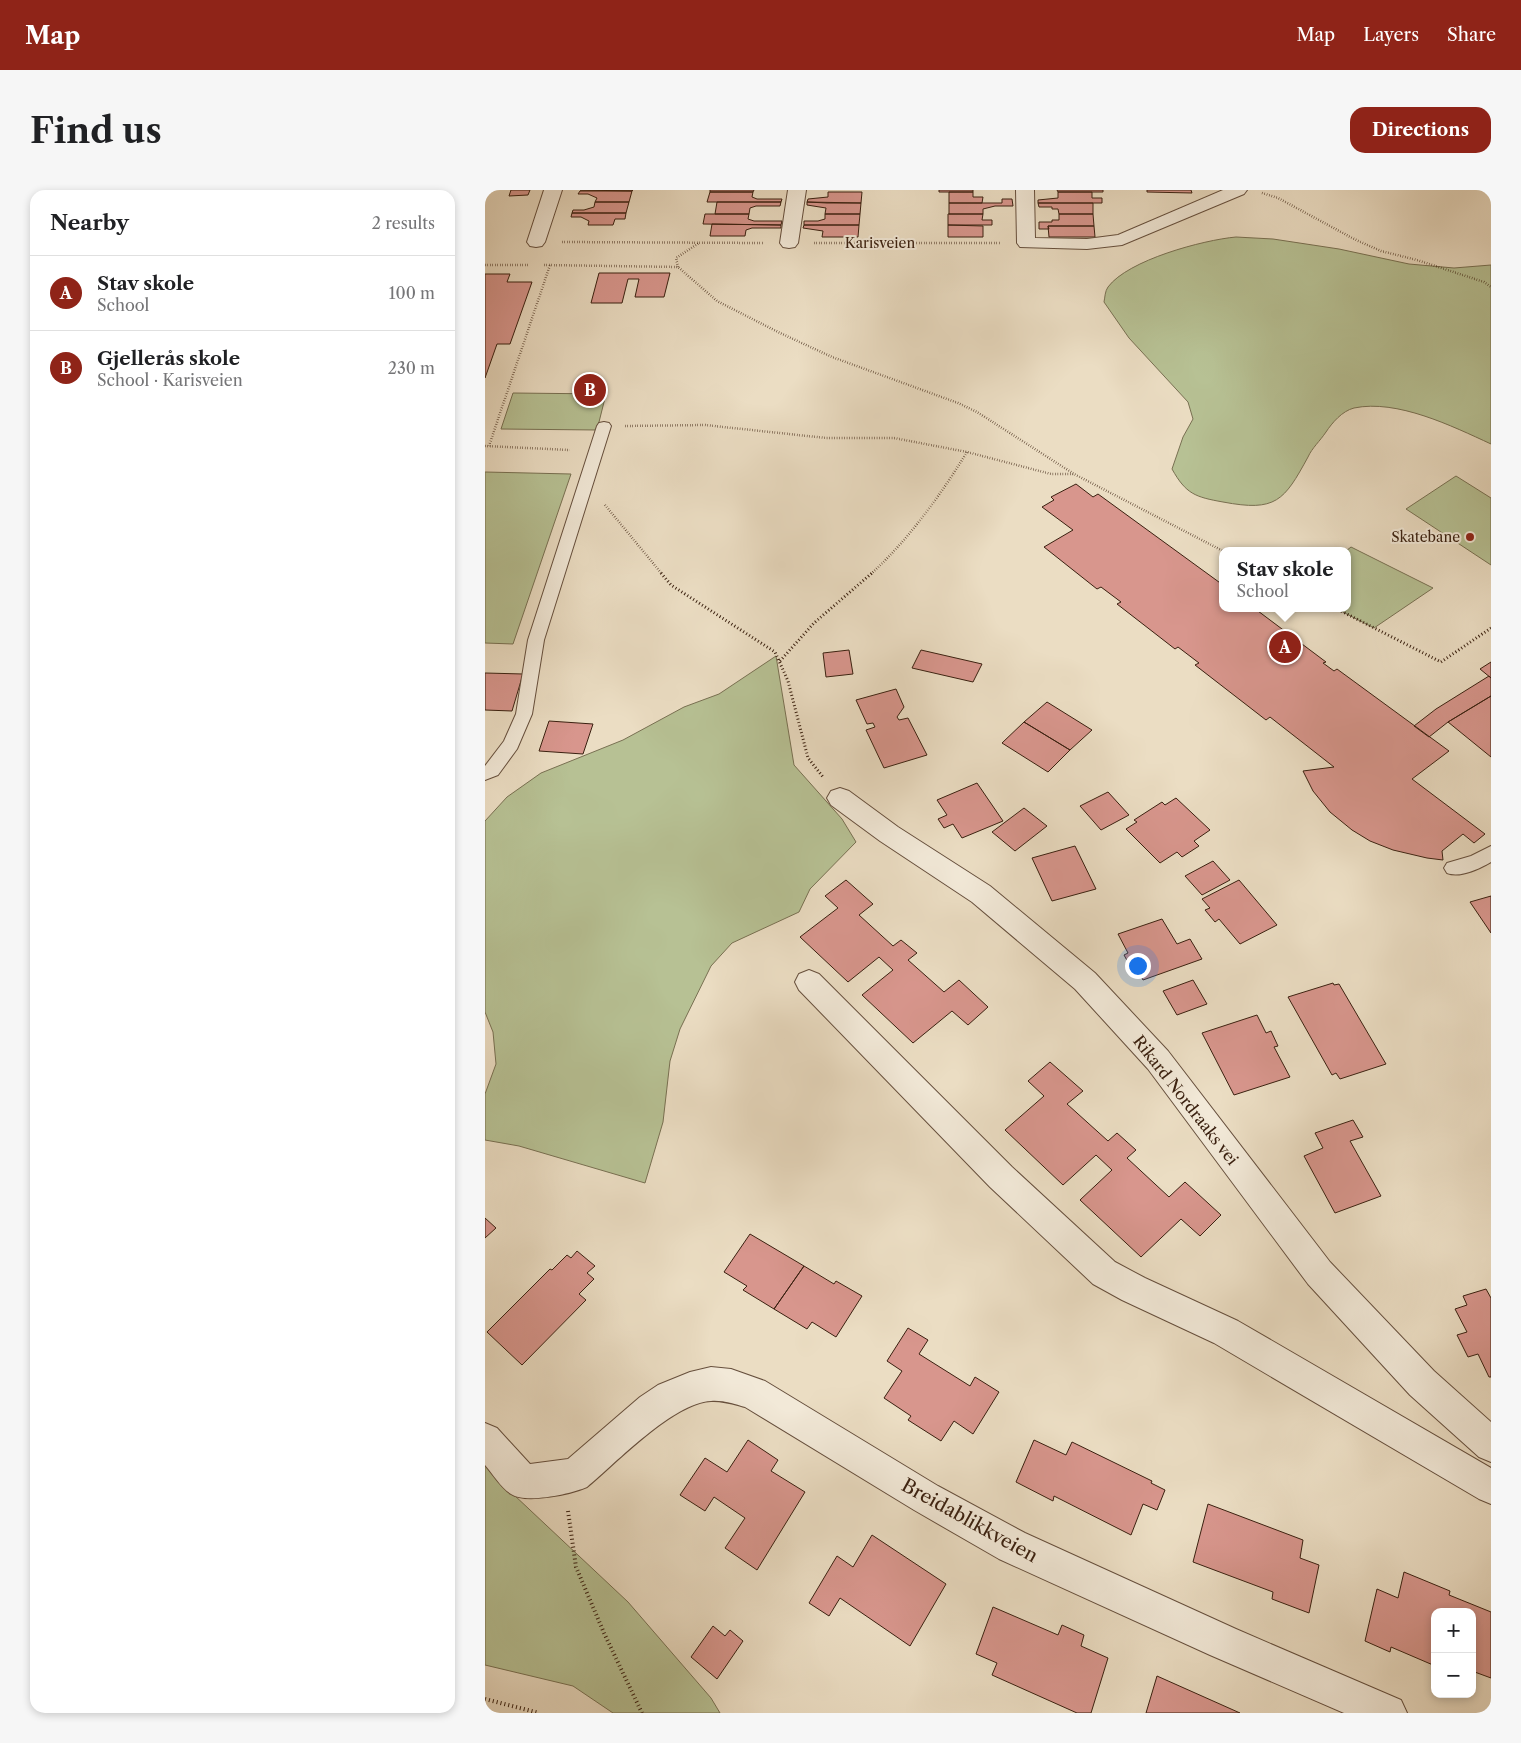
<!DOCTYPE html>
<meta charset="utf-8">
<style>
:root{--surface:#fff;--page:#f6f6f6;--text:#202124;--muted:#757577;--line:#e0e0e0;--accent:#8f2418}
body{margin:0;font-family:"Libre Caslon Text",serif;background:var(--page);color:var(--text)}
.controls{position:absolute;right:15px;bottom:15px;display:grid;overflow:hidden;border-radius:10px;box-shadow:0 2px 8px #0003}
.controls button{width:45px;height:45px;display:grid;place-items:center;padding:0;border:0;border-bottom:1px solid var(--line);background:var(--surface);color:var(--text);font:25px sans-serif}
.you{position:absolute;left:652px;top:775px;width:18px;height:18px;margin:-12px;border:4px solid #fff;border-radius:50%;background:#1a73e8;box-shadow:0 0 0 8px #1a73e833}
.badge{display:grid;place-items:center;width:32px;height:32px;border-radius:50%;background:var(--accent);color:#fff;font-size:16px;font-weight:700}
.pin{position:absolute;translate:-50% -50%;border:2px solid #fff;box-shadow:0 1px 5px #0006}
.popup{position:absolute;left:734px;top:357px;width:132px;height:65px;box-sizing:border-box;display:grid;place-content:center;border-radius:10px;background:var(--surface);filter:drop-shadow(0 1px 4px #0005);font-size:16px;white-space:nowrap;color:var(--muted)}
.popup b{font-size:19px;color:var(--text)}
.popup::after{content:'';position:absolute;left:50%;top:100%;margin-left:-10px;border:10px solid transparent;border-top-color:var(--surface)}
.list{margin:0;padding:0;list-style:none}
h2{display:flex;justify-content:space-between;align-items:center;height:65px;margin:0;padding:0 20px;font-size:21px}
h2 small{font-size:16px;font-weight:400;color:var(--muted)}
.list li{display:grid;grid-template-columns:32px 1fr auto;gap:15px;align-items:center;box-sizing:border-box;height:75px;padding:0 20px;border-top:1px solid var(--line)}
.list b{display:block;font-size:19px;white-space:nowrap}
.list p{margin:0;font-size:16px;white-space:nowrap;color:var(--muted)}
.list em{font-size:16px;font-style:normal;color:var(--muted)}
.map{position:relative;flex:none;width:1006px;height:1523px;overflow:hidden;border-radius:15px}
header{display:flex;align-items:center;gap:30px;box-sizing:border-box;height:70px;padding:0 25px;background:var(--accent);color:#fff}
header strong{font-size:24px}
nav{display:flex;gap:28px;margin-inline-start:auto;font-size:18px}
.intro{display:flex;align-items:center;justify-content:space-between;box-sizing:border-box;height:120px;padding:0 30px}
h1{margin:0;font-size:35px}
.button{padding:12px 22px;border-radius:15px;background:var(--accent);color:#fff;font-size:18px;font-weight:700}
main{display:flex;gap:30px;padding:0 30px}
aside{flex:1;background:var(--surface);border-radius:15px;box-shadow:0 2px 8px #0003}
.map>svg:first-child{display:block}
.green{fill:#b7c194;stroke:#787052}
.building{fill:#d8968d;stroke:#3a2010}
.lines{fill:none;stroke-linecap:round;stroke-linejoin:round}
.lane-casing{stroke:#664f3d;stroke-width:2}
.street-casing{stroke:#664f3d;stroke-width:2}
.path-far2{stroke:#3a2010;stroke-width:2.5;stroke-dasharray:0.5 2;stroke-linecap:butt}
.path-far1{stroke:#3a2010;stroke-width:3;stroke-dasharray:1 2.5;stroke-linecap:butt}
.path{stroke:#3a2010;stroke-width:4;stroke-dasharray:1 3;stroke-linecap:butt}
.lane{fill:#f2e9d8;fill-rule:evenodd}
.street{fill:#f2e9d8;fill-rule:evenodd}
.poi-dot{fill:#8f2418;stroke:#f2e9d8;stroke-width:2}
.labels{text-anchor:middle;stroke-width:4;stroke-linejoin:round;paint-order:stroke}
.far-street-label{font-size:14px;fill:#3a2010;stroke:#f2e9d8}
.far-poi-label{font-size:14px;fill:#3a2010;stroke:#f2e9d8;text-anchor:end}
.street-label{font-size:16px;fill:#3a2010;stroke:#f2e9d8}
.near-street-label{font-size:19px;fill:#3a2010;stroke:#f2e9d8}
</style>
<header>
<strong>Map</strong>
<nav><a>Map</a><a>Layers</a><a>Share</a></nav>
</header>
<div class="intro"><h1>Find us</h1><a class="button">Directions</a></div>
<main>
<aside>
<h2>Nearby<small>2 results</small></h2>
<ul class="list">
<li><span class="badge">A</span><div><b>Stav skole</b><p>School</p></div><em>100 m</em></li>
<li><span class="badge">B</span><div><b>Gjellerås skole</b><p>School · Karisveien</p></div><em>230 m</em></li>
</ul>
</aside>
<div class="map">
<svg width="1006" height="1523" viewBox="0 0 1006 1523">
<rect width="100%" height="100%" fill="#ebddc3"/>
<filter id="stains"><feTurbulence type="fractalNoise" baseFrequency=".004" numOctaves="4"/><feColorMatrix values="0 0 0 0 .2 0 0 0 0 .09 0 0 0 0 .02 0 0 0 .5 -.17"/></filter>
<radialGradient id="worn" r=".72"><stop offset=".6" stop-color="#630" stop-opacity="0"/><stop offset="1" stop-color="#630" stop-opacity=".3"/></radialGradient>
<path class="green" d="M 751,47 L 788,49 L 854,59 L 924,74 L 969,78 L 1006,75 L 1006,254 C 967,236 912,209 869,218 C 857,221 847,233 841,242 C 835,251 827,258 823,267 C 799,311 791,322 738,312 C 710,307 701,304 687,279 L 698,247 L 708,229 L 703,212 L 644,148 L 619,112 C 620,107 620,101 623,97 C 643,70 718,50 751,47 Z
M 28,203 L 121,204 L 112,240 L 16,239 Z
M 0,282 L 86,284 L 28,454 L 0,453 Z
M 971,286 L 1006,308 L 1006,375 L 921,319 Z
M 866,357 L 948,398 L 889,438 L 850,418 L 862,418 L 862,361 L 861,361 Z
M 291,466 L 309,575 L 357,629 L 371,652 L 325,699 L 314,722 L 247,753 L 226,776 L 195,839 L 185,871 L 178,932 L 160,993 L 34,956 L 0,950 L 0,904 L 11,874 L 8,842 L 0,822 L 0,631 L 22,607 L 56,583 L 138,550 L 199,517 L 234,504 Z
M 0,1270 L 28,1304 L 143,1412 L 226,1508 L 235,1523 L 128,1523 L 88,1496 L 0,1475 Z"/>
<path class="building" d="M 26,0 L 45,0 L 43,5 L 24,6 Z
M 95,0 L 148,0 L 147,1 Z
M 225,0 L 269,0 L 268,2 L 225,2 Z
M 454,0 L 488,0 L 488,2 L 454,2 Z
M 572,0 L 618,0 L 618,2 L 573,2 Z
M 662,0 L 706,0 L 707,3 L 662,2 Z
M 95,1 L 147,1 L 144,12 L 110,12 L 112,8 L 103,4 L 93,4 Z
M 225,2 L 268,2 L 267,7 L 272,9 L 297,9 L 296,12 L 222,12 Z
M 343,2 L 377,2 L 376,13 L 322,12 L 323,9 L 343,7 Z
M 464,2 L 488,2 L 488,7 L 498,7 L 497,13 L 464,13 Z
M 573,2 L 607,2 L 607,8 L 617,8 L 617,13 L 553,13 L 553,10 L 573,8 Z
M 517,9 L 527,9 L 528,16 L 510,16 L 498,19 L 498,24 L 464,24 L 464,13 L 517,13 Z
M 110,12 L 144,12 L 141,23 L 87,23 L 88,20 L 99,20 L 109,17 Z
M 232,12 L 296,12 L 295,16 L 271,16 L 265,18 L 264,24 L 230,24 Z
M 322,12 L 342,13 L 376,13 L 375,24 L 340,24 L 341,18 L 322,15 Z
M 553,13 L 608,13 L 608,24 L 574,24 L 573,19 L 567,19 L 567,17 L 554,17 Z
M 87,23 L 141,23 L 140,29 L 130,29 L 128,35 L 103,35 L 104,31 L 96,27 L 86,27 Z
M 220,24 L 264,24 L 263,29 L 269,31 L 297,31 L 296,35 L 218,34 Z
M 340,24 L 375,24 L 374,35 L 319,35 L 319,31 L 333,31 L 340,29 Z
M 463,24 L 498,24 L 497,30 L 507,30 L 507,35 L 463,35 Z
M 574,24 L 608,24 L 609,36 L 563,36 L 564,39 L 554,39 L 554,32 L 567,32 L 567,30 L 574,30 Z
M 227,34 L 296,35 L 296,38 L 267,38 L 261,40 L 260,46 L 225,46 Z
M 319,35 L 374,35 L 373,47 L 337,47 L 338,41 L 318,38 Z
M 463,35 L 498,36 L 498,47 L 463,47 Z
M 563,36 L 609,36 L 610,47 L 564,47 Z
M 114,83 L 185,83 L 179,107 L 150,107 L 154,89 L 143,89 L 137,113 L 106,113 Z
M 0,84 L 25,84 L 22,92 L 47,92 L 25,154 L 12,154 L 0,188 Z
M 591,294 L 608,307 L 613,304 L 738,395 L 738,418 L 769,418 L 841,472 L 838,473 L 849,481 L 852,479 L 964,561 L 927,589 L 1000,644 L 989,653 L 978,644 L 957,661 L 958,670 L 942,668 L 908,660 L 885,651 L 867,640 L 845,622 L 828,601 L 818,581 L 849,577 L 785,527 L 781,530 L 710,475 L 714,473 L 693,457 L 690,459 L 632,414 L 636,412 L 616,397 L 612,399 L 559,357 L 588,340 L 557,317 L 569,310 L 566,307 Z
M 364,460 L 368,484 L 341,487 L 338,463 Z
M 436,460 L 497,474 L 488,492 L 427,478 Z
M 1006,472 L 1006,488 L 995,479 Z
M 0,483 L 38,484 L 27,521 L 0,520 Z
M 1004,486 L 1006,488 L 1006,506 L 963,532 L 944,547 L 929,536 L 951,519 Z
M 411,499 L 419,517 L 412,527 L 414,530 L 423,528 L 442,565 L 399,578 L 381,540 L 390,537 L 388,533 L 382,534 L 371,510 Z
M 1006,506 L 1006,567 L 963,532 Z
M 562,512 L 607,540 L 585,560 L 539,532 Z
M 64,531 L 108,534 L 98,564 L 54,561 Z
M 539,532 L 585,560 L 563,582 L 517,553 Z
M 492,593 L 518,631 L 477,648 L 468,634 L 459,638 L 453,629 L 462,625 L 452,610 Z
M 623,602 L 644,625 L 616,640 L 595,616 Z
M 691,608 L 725,640 L 709,651 L 714,656 L 697,667 L 692,662 L 675,673 L 641,639 L 652,632 L 649,630 L 677,612 L 680,615 Z
M 539,618 L 562,636 L 530,661 L 507,642 Z
M 590,656 L 611,699 L 567,711 L 547,668 Z
M 728,671 L 745,690 L 717,705 L 700,686 Z
M 361,690 L 388,714 L 374,725 L 408,756 L 416,750 L 432,763 L 423,770 L 459,802 L 474,790 L 503,817 L 483,835 L 467,821 L 428,853 L 377,805 L 408,780 L 394,767 L 363,792 L 315,747 L 353,718 L 340,706 Z
M 754,690 L 792,735 L 755,754 L 734,729 L 730,732 L 720,720 L 725,718 L 717,709 Z
M 1006,706 L 1006,743 L 985,712 Z
M 677,729 L 692,754 L 705,749 L 717,769 L 658,790 L 649,773 L 644,774 L 639,765 L 643,763 L 633,744 Z
M 708,790 L 722,814 L 692,825 L 678,801 Z
M 848,793 L 849,795 L 854,794 L 901,874 L 855,889 L 851,883 L 847,885 L 803,807 Z
M 772,825 L 781,843 L 786,841 L 793,856 L 789,857 L 805,887 L 749,905 L 717,843 Z
M 565,872 L 598,901 L 582,914 L 623,951 L 632,943 L 651,960 L 642,968 L 684,1007 L 700,992 L 736,1025 L 715,1046 L 696,1029 L 656,1067 L 595,1010 L 627,980 L 611,965 L 578,995 L 520,940 L 559,906 L 543,891 Z
M 868,930 L 878,947 L 865,951 L 896,1006 L 850,1023 L 819,966 L 838,958 L 830,943 Z
M 0,1028 L 11,1038 L 0,1048 Z
M 265,1044 L 319,1076 L 289,1119 L 258,1100 L 262,1096 L 239,1082 Z
M 92,1061 L 110,1076 L 102,1083 L 109,1089 L 94,1104 L 101,1110 L 37,1175 L 2,1142 L 65,1079 L 67,1080 L 82,1065 L 86,1068 Z
M 319,1076 L 349,1094 L 351,1091 L 377,1106 L 351,1147 L 327,1132 L 322,1139 L 289,1119 Z
M 1001,1099 L 1006,1108 L 1006,1187 L 1004,1187 L 993,1164 L 983,1167 L 972,1145 L 982,1142 L 970,1119 L 982,1115 L 978,1106 Z
M 423,1138 L 443,1150 L 434,1164 L 485,1196 L 490,1187 L 514,1202 L 488,1244 L 469,1231 L 456,1251 L 423,1230 L 426,1226 L 399,1208 L 417,1181 L 402,1171 Z
M 263,1250 L 293,1270 L 286,1281 L 320,1302 L 272,1380 L 240,1358 L 260,1328 L 229,1307 L 220,1321 L 195,1305 L 220,1268 L 242,1282 Z
M 549,1250 L 581,1265 L 587,1252 L 667,1291 L 666,1293 L 680,1300 L 672,1320 L 658,1314 L 646,1345 L 569,1306 L 568,1311 L 531,1292 Z
M 723,1314 L 818,1350 L 815,1368 L 834,1375 L 824,1423 L 787,1409 L 788,1402 L 708,1372 Z
M 387,1345 L 461,1394 L 425,1456 L 355,1408 L 344,1426 L 324,1413 L 352,1366 L 368,1377 Z
M 919,1382 L 965,1401 L 964,1405 L 1006,1422 L 1006,1488 L 987,1481 L 987,1422 L 950,1422 L 950,1465 L 948,1475 L 906,1457 L 905,1462 L 880,1451 L 892,1399 L 913,1408 Z
M 508,1417 L 573,1445 L 577,1435 L 599,1445 L 596,1456 L 623,1468 L 606,1523 L 592,1523 L 507,1485 L 512,1473 L 491,1464 Z
M 228,1436 L 240,1446 L 245,1440 L 258,1451 L 232,1489 L 206,1467 Z
M 672,1486 L 755,1523 L 661,1523 Z"/>
<g class="lines">
<g class="lane-casing">
<path id="lane" d="M 119,232 L 124,233 L 126,236 L 59,450 L 47,524 L 32,559 L 13,585 L 0,590 L 0,576 L 19,551 L 31,524 L 43,450 L 112,236 L 114,233 Z
M 1006,656 L 1006,672 C 994,679 975,688 962,683 L 959,678 L 962,673 L 986,666 Z"/>
</g>
<g class="street-casing">
<path id="street" d="M 59,0 L 77,0 L 60,52 L 57,56 L 51,57 L 45,56 L 42,52 Z
M 303,0 L 321,0 L 313,53 L 310,57 L 304,58 L 298,57 L 295,53 Z
M 531,0 L 549,0 L 550,48 L 602,49 L 633,45 L 738,0 L 762,0 L 759,4 L 637,55 L 602,59 L 535,57 L 532,53 Z
M 355,598 L 364,601 L 413,637 L 505,696 L 610,783 L 683,861 L 845,1072 L 949,1181 L 1006,1232 L 1006,1272 L 994,1267 L 925,1205 L 823,1094 L 663,879 L 590,799 L 487,712 L 395,651 L 346,615 L 342,608 L 346,601 Z
M 324,780 L 334,784 L 527,977 L 630,1072 L 660,1088 L 753,1131 L 1006,1278 L 1006,1314 L 994,1309 L 729,1153 L 637,1110 L 608,1094 L 505,997 L 314,800 L 310,792 L 314,784 Z
M 226,1177 L 246,1179 L 280,1191 L 453,1296 L 540,1343 L 751,1439 L 916,1510 L 922,1523 L 859,1523 L 725,1465 L 514,1369 L 429,1320 L 260,1217 C 249,1214 238,1210 226,1211 C 188,1213 132,1272 102,1297 C 86,1304 41,1314 26,1304 C 16,1298 8,1284 0,1275 L 0,1233 L 12,1238 L 45,1274 L 83,1269 L 155,1207 L 173,1195 L 205,1182 Z"/>
</g>
<path class="path-far2" d="M 777,3 L 793,8 L 869,49 L 896,61 L 932,70 L 999,92 L 1006,97
M 77,52 L 278,53
M 329,53 L 516,53
M 0,75 L 43,75
M 59,75 L 193,77 L 232,111 L 293,142 L 347,167 L 473,213 L 492,222 L 589,284 L 738,361
M 193,77 L 191,68 L 214,53
M 140,236 L 220,235 L 341,248 L 409,248 L 482,262 L 566,284 L 589,284
M 0,256 L 85,260
M 4,256 L 65,75
M 120,315 L 177,384
M 386,384 C 424,349 455,306 482,262"/>
<path class="path-far1" d="M 176,383 L 186,395 L 290,462 L 303,491 L 323,568 L 338,587
M 850,418 L 956,472 L 1006,438
M 295,471 L 329,433 L 387,383"/>
<path class="path" d="M 83,1321 L 91,1377 L 119,1443 L 157,1523
M 0,1509 L 54,1523"/>
<use href="#lane" class="lane"/>
<use href="#street" class="street"/>
</g>
<circle class="poi-dot" cx="985" cy="347" r="5"/>
<g class="labels">
<g class="far-street-label">
<text x="395" y="58">Karisveien</text>
</g>
<g class="far-poi-label">
<text x="975" y="352">Skatebane</text>
</g>
<g class="street-label">
<text transform="translate(701 910) rotate(52)" y="6">Rikard Nordraaks vei</text>
</g>
<g class="near-street-label">
<text transform="translate(485 1330) rotate(29)" y="7">Breidablikkveien</text>
</g>
</g>
<rect width="100%" height="100%" filter="url(#stains)"/>
<rect width="100%" height="100%" fill="url(#worn)"/>
</svg>
<div class="controls">
<button>+</button>
<button>−</button>
</div>
<div class="you"></div>
<div class="pin badge" style="left:800px;top:457px">A</div>
<div class="popup"><b>Stav skole</b>School</div>
<div class="pin badge" style="left:105px;top:200px">B</div>
</div>
</main>
